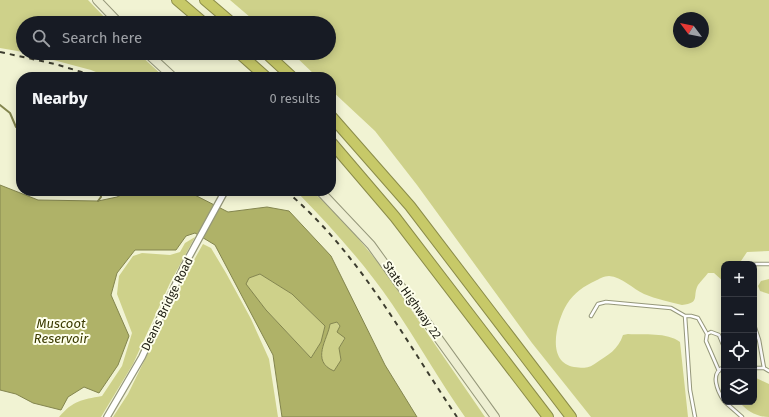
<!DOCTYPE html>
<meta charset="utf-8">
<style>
:root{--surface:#171b24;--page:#242831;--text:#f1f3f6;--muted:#9ea1a6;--line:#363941}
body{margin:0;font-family:"Fira Sans",sans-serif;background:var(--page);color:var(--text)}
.controls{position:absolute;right:12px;bottom:12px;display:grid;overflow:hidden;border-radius:8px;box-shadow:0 2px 10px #0003}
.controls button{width:36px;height:36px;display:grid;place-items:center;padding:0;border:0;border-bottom:1px solid var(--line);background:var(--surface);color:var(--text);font:20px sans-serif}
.compass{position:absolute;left:673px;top:12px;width:36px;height:36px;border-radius:50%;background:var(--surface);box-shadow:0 2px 10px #0003;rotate:302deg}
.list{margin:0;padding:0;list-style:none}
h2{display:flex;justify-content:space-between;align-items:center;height:52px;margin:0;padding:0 16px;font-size:17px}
h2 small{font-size:13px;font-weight:400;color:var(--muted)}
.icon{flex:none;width:22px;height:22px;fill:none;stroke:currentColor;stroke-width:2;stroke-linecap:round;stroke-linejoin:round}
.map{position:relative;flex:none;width:769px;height:417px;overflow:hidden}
.search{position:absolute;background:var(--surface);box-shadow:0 2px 10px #0003;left:16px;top:16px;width:320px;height:44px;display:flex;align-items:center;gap:10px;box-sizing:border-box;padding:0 14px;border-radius:22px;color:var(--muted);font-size:15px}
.panel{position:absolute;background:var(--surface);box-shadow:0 2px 10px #0003;left:16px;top:72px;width:320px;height:124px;border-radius:16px}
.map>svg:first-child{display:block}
.green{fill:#ced18a;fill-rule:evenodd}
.water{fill:#afb268;stroke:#83854e;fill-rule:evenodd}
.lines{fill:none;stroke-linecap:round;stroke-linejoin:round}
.stream{stroke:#83854e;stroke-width:2}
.service-casing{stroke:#95977a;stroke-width:4.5}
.minor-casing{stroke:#95977a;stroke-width:8}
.secondary-casing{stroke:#95977a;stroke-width:10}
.motorway-casing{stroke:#8b8c4a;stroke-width:12}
.service{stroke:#fff;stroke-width:2.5}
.minor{stroke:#fff;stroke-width:5.5}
.secondary{stroke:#eeefd2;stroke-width:8}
.motorway{stroke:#c7c968;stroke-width:10}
.rail{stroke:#3d3d2f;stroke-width:2;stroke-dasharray:5 5;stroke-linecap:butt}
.labels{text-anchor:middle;stroke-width:4;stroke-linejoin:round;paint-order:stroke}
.street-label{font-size:12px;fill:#1c1c11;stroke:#feffec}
.water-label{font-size:13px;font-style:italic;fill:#3b3b00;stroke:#feffec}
</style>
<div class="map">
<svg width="769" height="417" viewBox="0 0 769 417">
<rect width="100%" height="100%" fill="#f1f3d3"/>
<path class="green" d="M 0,0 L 88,0 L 110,23 L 23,23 L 23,52 L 0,48 Z
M 230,0 L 769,0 L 769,251 L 747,252 L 739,264 L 724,264 L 724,282 L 714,273 L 708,273 C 705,277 701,281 698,285 C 692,296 701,303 682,305 C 670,302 656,299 644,294 C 633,289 622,277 609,276 C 604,276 599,279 595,281 C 584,286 574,293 567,304 C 557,320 545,362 574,367 C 583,368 588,369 596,363 C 608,355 618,350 623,335 L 628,334 C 644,335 667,332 680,342 L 688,417 L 591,417 L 532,343 L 417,185 L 375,131 L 331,90 L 331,77 L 317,77 L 292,53 L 329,53 L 329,23 L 257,23 ZM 679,18 L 703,18 L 703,42 L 679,42 Z
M 27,53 L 138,53 L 164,77 L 108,77 L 91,70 Z
M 296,191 L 312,191 L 343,220 L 381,266 L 485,417 L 465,417 C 439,380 417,341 392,304 C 364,263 331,227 296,191 Z
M 195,237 L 170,283 L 133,364 L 101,417 L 59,417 C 74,400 81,400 102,396 L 122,366 L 132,333 L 117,294 L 119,276 L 133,256 L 142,253 L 170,255 L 180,252 L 185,243 Z
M 203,244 L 211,248 L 226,273 L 251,319 L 269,359 L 278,417 L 113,417 L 128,394 L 189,269 Z
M 260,274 L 292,294 L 325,326 L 321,342 L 311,358 L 266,310 L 245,284 L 249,278 Z
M 769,279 L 769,294 L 760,291 L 758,286 L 761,281 Z
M 337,322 L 345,337 L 339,348 L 341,360 L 334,371 C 310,361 328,339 330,324 Z
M 754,377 L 769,384 L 769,417 C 757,417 747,411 739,402 L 754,402 Z"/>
<path class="water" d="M 0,185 L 38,200 L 98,201 L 117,197 L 129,191 L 187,191 L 228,212 L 267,207 L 289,211 L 331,256 L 385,365 L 417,417 L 282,417 L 273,355 L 215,245 L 195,233 L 186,236 L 176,250 L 135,250 L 117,273 L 111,295 L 129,336 L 118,365 L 99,393 L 84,387 L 68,397 L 61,410 L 33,403 L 16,394 L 0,390 ZM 260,274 L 292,294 L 325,326 L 321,342 L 311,358 L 266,310 L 246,284 L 249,278 ZM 337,322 L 340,326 L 337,332 L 345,338 L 339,348 L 341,360 L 334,371 C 310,361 328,339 330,324 Z"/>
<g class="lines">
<path class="stream" d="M 0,105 L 10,113 L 16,127 L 21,130
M 98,201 L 101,197 L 100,191"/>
<g class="service-casing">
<path id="service" d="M 753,264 L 769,264
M 591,316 L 598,304 L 606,302 L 671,308 L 685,316
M 754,325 L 759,340 L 764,368
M 724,367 C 709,373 718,392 724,401
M 754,368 L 764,368 L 769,371
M 719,371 L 706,341 L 707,334 L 711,332 L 719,335 L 724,347
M 725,402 L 742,417
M 695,417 L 690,390 L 685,316 L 691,316 L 698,318 L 707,334"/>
</g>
<g class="minor-casing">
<path id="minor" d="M 107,417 L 142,357 L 184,266 L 225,191"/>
</g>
<g class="secondary-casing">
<path id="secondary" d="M 97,0 L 119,23
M 147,53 L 173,77
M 320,191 L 371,245 L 495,417"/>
</g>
<g class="motorway-casing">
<path id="motorway" d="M 177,0 L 204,23
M 205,0 L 232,23
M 239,53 L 266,77
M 266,53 L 292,77
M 331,116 L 410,206 L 571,417
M 331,142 L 395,217 L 548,417"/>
</g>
<use href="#service" class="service"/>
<use href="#minor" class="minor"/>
<use href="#secondary" class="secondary"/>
<use href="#motorway" class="motorway"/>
<path class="rail" d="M 0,52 L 55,64 L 98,77
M 286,191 C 359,252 404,339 457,417"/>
</g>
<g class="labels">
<g class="street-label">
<text transform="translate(412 300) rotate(55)" y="4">State Highway 22</text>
<text transform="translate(167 304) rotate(-64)" y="4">Deans Bridge Road</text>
</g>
<g class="water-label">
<text x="61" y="328">Muscoot<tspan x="61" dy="15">Reservoir</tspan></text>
</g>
</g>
</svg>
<div class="controls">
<button>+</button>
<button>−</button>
<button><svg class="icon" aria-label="locate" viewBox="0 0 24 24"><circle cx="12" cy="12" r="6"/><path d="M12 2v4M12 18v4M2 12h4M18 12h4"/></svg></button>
<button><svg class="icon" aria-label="layers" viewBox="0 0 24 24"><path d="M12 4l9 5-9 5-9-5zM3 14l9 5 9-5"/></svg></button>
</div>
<svg class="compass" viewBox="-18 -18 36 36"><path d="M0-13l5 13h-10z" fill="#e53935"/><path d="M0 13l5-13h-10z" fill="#9ea1a6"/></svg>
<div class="search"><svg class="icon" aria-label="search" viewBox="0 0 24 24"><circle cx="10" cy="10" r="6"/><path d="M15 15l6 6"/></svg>Search here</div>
<section class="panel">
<h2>Nearby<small>0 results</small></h2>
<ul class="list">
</ul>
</section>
</div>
